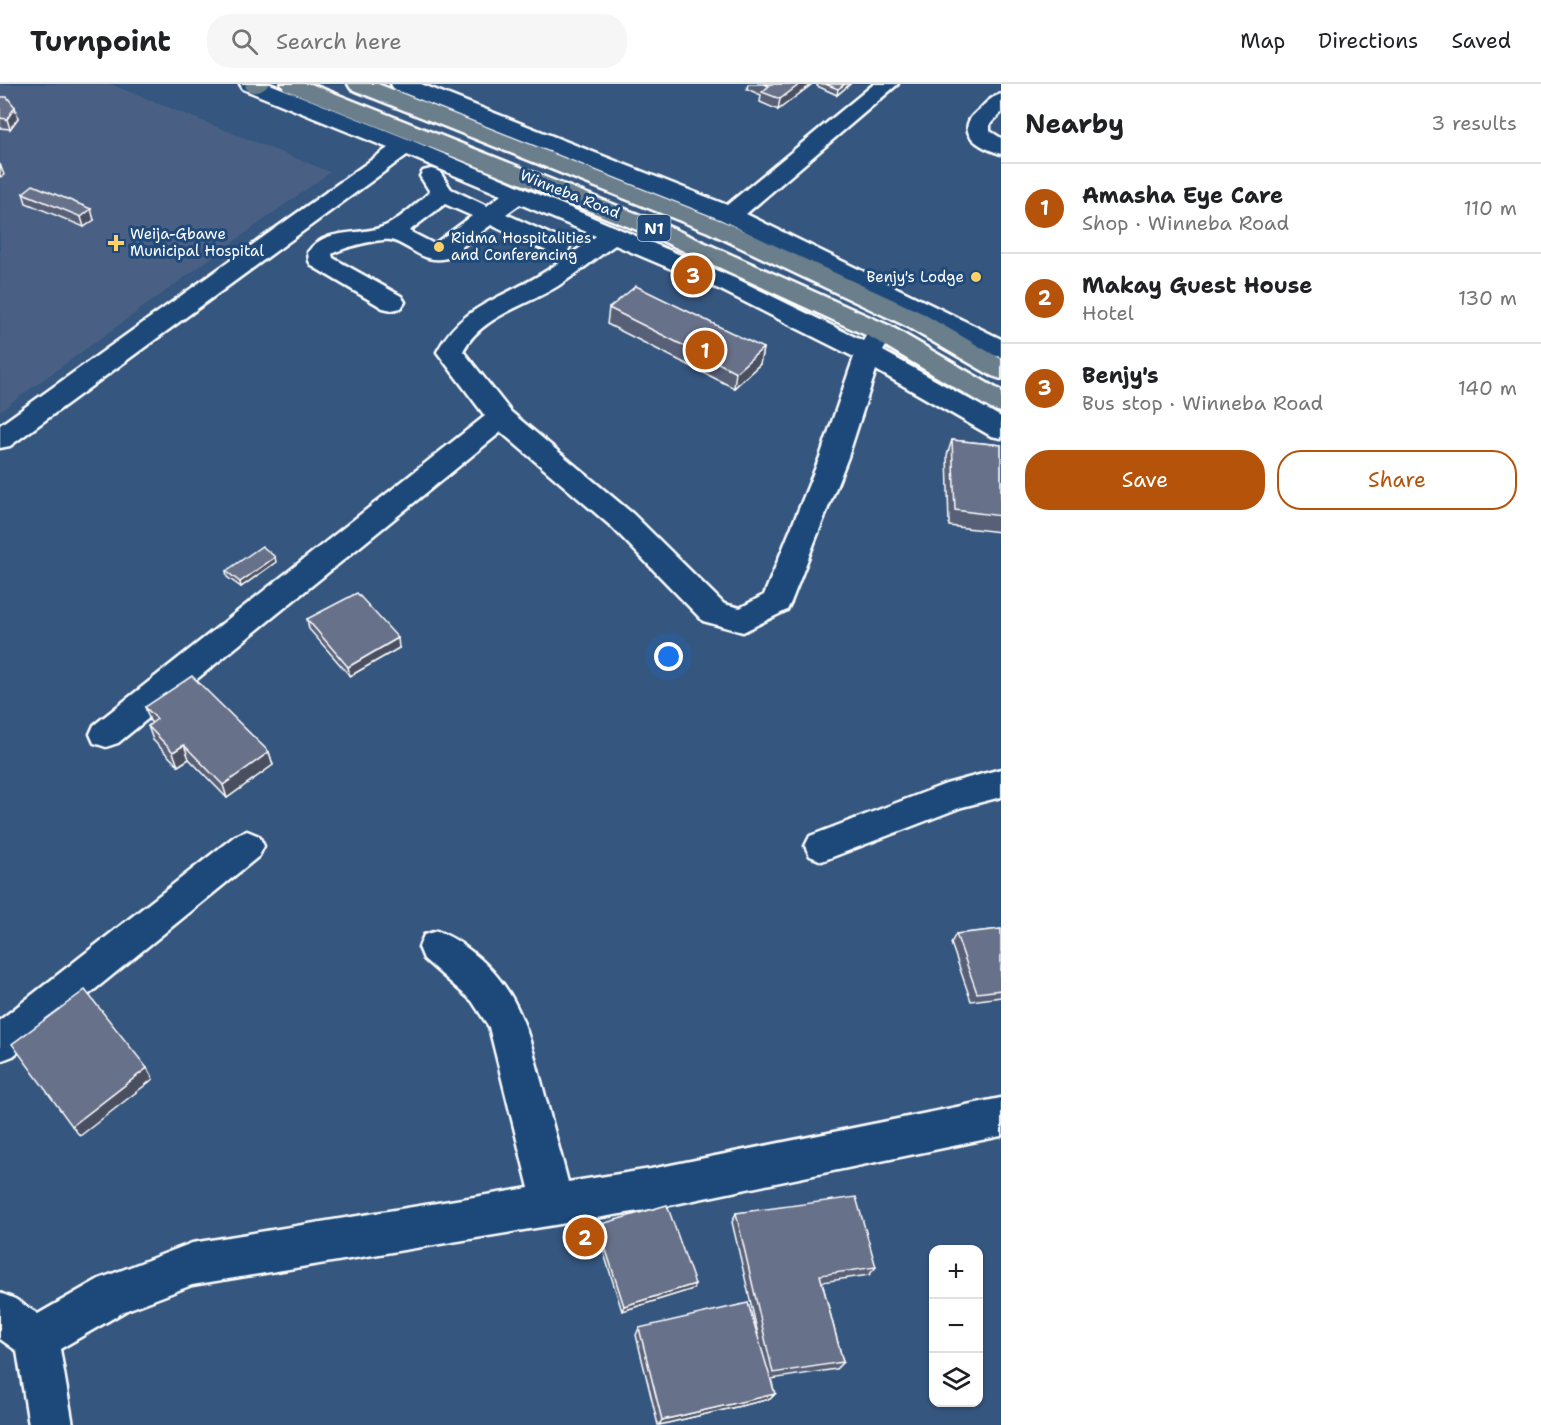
<!DOCTYPE html>
<meta charset="utf-8">
<style>
:root{--surface:#fff;--page:#f6f6f6;--text:#202124;--muted:#757577;--line:#e0e0e0;--accent:#b45309}
body{margin:0;font-family:"Shantell Sans",sans-serif;background:var(--page);color:var(--text)}
.controls{position:absolute;right:18px;bottom:18px;display:grid;overflow:hidden;border-radius:12px;box-shadow:0 2px 4px #0004}
.controls button{width:54px;height:54px;display:grid;place-items:center;padding:0;border:0;border-bottom:2px solid var(--line);background:var(--surface);color:var(--text);font:30px sans-serif}
.you{position:absolute;left:669px;top:573px;width:21px;height:21px;margin:-15px;border:4px solid #fff;border-radius:50%;background:#1a73e8;box-shadow:0 0 0 9px #1a73e833}
.badge{display:grid;place-items:center;width:39px;height:39px;border-radius:50%;background:var(--accent);color:#fff;font-size:20px;font-weight:700}
.pin{position:absolute;translate:-50% -50%;border:3px solid #fff;box-shadow:0 2px 6px #0006}
.list{margin:0;padding:0;list-style:none}
h2{display:flex;justify-content:space-between;align-items:center;height:78px;margin:0;padding:0 24px;font-size:26px}
h2 small{font-size:20px;font-weight:400;color:var(--muted)}
.list li{display:grid;grid-template-columns:39px 1fr auto;gap:18px;align-items:center;box-sizing:border-box;height:90px;padding:0 24px;border-top:2px solid var(--line)}
.list b{display:block;font-size:22px;white-space:nowrap}
.list p{margin:0;font-size:20px;white-space:nowrap;color:var(--muted)}
.list em{font-size:20px;font-style:normal;color:var(--muted)}
.actions{display:flex;gap:12px;padding:18px 24px}
.actions a{flex:1;padding:14px 0;border:2px solid var(--accent);border-radius:24px;text-align:center;font-size:21px;color:var(--accent)}
.actions .main{background:var(--accent);color:#fff}
.icon{flex:none;width:33px;height:33px;fill:none;stroke:currentColor;stroke-width:2;stroke-linecap:round;stroke-linejoin:round}
.map{position:relative;flex:none;width:1001px;height:1341px;overflow:hidden}
header{display:flex;align-items:center;gap:36px;box-sizing:border-box;height:84px;padding:0 30px;background:var(--surface);border-bottom:2px solid var(--line)}
header strong{font-size:28px}
nav{display:flex;gap:33px;margin-inline-start:auto;font-size:21px}
.search{width:420px;height:54px;background:var(--page);display:flex;align-items:center;gap:15px;box-sizing:border-box;padding:0 21px;border-radius:24px;color:var(--muted);font-size:22px}
main{display:flex}
aside{flex:1;background:var(--surface)}
.map>svg:first-child{display:block}
.built{fill:#486184}
.lines{fill:none;stroke-linecap:round;stroke-linejoin:round}
.minor-casing{stroke:#fff;stroke-width:5}
.highway-casing{stroke:#fff;stroke-width:5}
.minor{fill:#1f4a7a;fill-rule:evenodd}
.highway{fill:#6b7e8b;fill-rule:evenodd}
.wall{fill:#596177;stroke:#fff;stroke-width:1.5}
.shaded-wall{fill:#494f61;stroke:#fff;stroke-width:1.5}
.building{fill:#68718a;stroke:#fff;stroke-width:1.5}
.poi-dot{fill:#ffd166;stroke:#1f4a7a;stroke-width:2}
.labels{text-anchor:middle;stroke-width:6;stroke-linejoin:round;paint-order:stroke}
.far-street-label{font-size:15px;fill:#fff;stroke:#1f4a7a}
.far-poi-label{font-size:15px;fill:#fff;stroke:#1f4a7a;text-anchor:start}
.shield{fill:#1f4a7a;stroke:#bcc9d7;stroke-width:1.5}
.shield-label{font-size:16px;font-weight:bold;fill:#fff}
</style>
<header>
<strong>Turnpoint</strong>
<div class="search"><svg class="icon" aria-label="search" viewBox="0 0 24 24"><circle cx="10" cy="10" r="6"/><path d="M15 15l6 6"/></svg>Search here</div>
<nav><a>Map</a><a>Directions</a><a>Saved</a></nav>
</header>
<main>
<div class="map">
<svg width="1001" height="1341" viewBox="0 0 1001 1341">
<rect width="100%" height="100%" fill="#35567f"/>
<filter id="ink" filterUnits="userSpaceOnUse"><feTurbulence type="fractalNoise" baseFrequency=".0167" numOctaves="2"/><feDisplacementMap in="SourceGraphic" scale="12" xChannelSelector="R" yChannelSelector="G"/><feConvolveMatrix kernelMatrix="1 2 1 2 8 2 1 2 1" color-interpolation-filters="sRGB"/></filter>
<g filter="url(#ink)">
<path class="built" d="M 0,0 L 110,0 L 330,88 L 0,327 Z"/>
<g class="lines">
<g class="minor-casing">
<path id="minor" d="M 240,0 L 270,0 L 413,57 L 739,196 L 863,257 L 872,242 L 881,240 L 890,242 L 894,248 L 883,267 L 1001,333 L 1001,354 L 991,352 L 876,286 L 848,373 L 791,518 L 787,526 L 743,548 L 703,537 L 613,444 L 501,348 L 118,659 L 106,663 L 94,659 L 90,650 L 94,641 L 485,332 L 437,268 C 460,223 498,216 538,192 C 558,180 577,166 596,152 L 520,120 L 506,130 L 567,158 L 570,163 L 567,168 L 558,170 L 549,168 L 491,141 L 447,174 C 422,180 412,162 391,156 C 380,154 341,164 332,170 L 333,174 L 401,212 L 405,218 L 401,224 L 392,226 L 383,224 L 312,182 L 309,177 L 308,168 C 326,142 360,153 385,142 C 399,136 418,118 430,108 L 420,92 L 423,87 L 431,85 L 439,87 L 451,105 L 487,122 L 501,111 L 407,71 L 10,362 L 0,364 L 0,341 L 388,64 L 243,5 ZM 445,120 L 472,132 L 434,160 L 409,147 ZM 615,161 L 721,206 L 854,273 L 820,373 L 764,511 L 740,524 L 724,520 L 633,430 L 511,328 L 463,267 C 481,232 526,222 558,202 C 578,189 596,174 615,161 Z
M 391,0 L 421,0 L 727,121 L 874,0 L 898,0 L 746,130 L 1001,255 L 1001,273 L 992,271 L 722,136 L 394,5 Z
M 1001,10 L 1001,29 L 990,40 L 990,47 L 1001,54 L 1001,70 C 987,66 961,55 969,37 C 971,32 978,27 982,23 C 988,17 992,13 1001,10 Z
M 1001,685 L 1001,713 L 962,723 L 822,777 L 810,772 L 805,762 L 810,752 L 946,700 Z
M 247,747 L 259,752 L 264,762 L 259,772 L 13,972 L 0,977 L 0,936 L 235,752 Z
M 437,847 C 451,852 461,859 472,868 C 520,906 528,949 543,1004 C 551,1036 560,1067 568,1098 L 651,1085 L 1001,1014 L 1001,1052 L 651,1125 L 192,1201 L 127,1226 L 60,1265 L 73,1341 L 29,1341 L 17,1267 L 0,1255 L 0,1209 L 15,1215 L 38,1230 L 99,1195 L 192,1159 L 529,1104 L 489,943 L 472,917 L 424,875 L 419,863 L 424,851 Z"/>
</g>
<g class="highway-casing">
<path id="highway" d="M 247,0 L 269,0 C 263,8 258,9 248,7 L 245,2 Z
M 281,0 L 311,0 L 663,140 L 890,242 L 1001,307 L 1001,328 L 991,325 L 872,254 L 647,150 L 284,5 Z
M 348,0 L 378,0 L 724,138 L 922,229 L 1001,275 L 1001,295 L 992,292 L 904,241 L 708,148 L 351,5 Z"/>
</g>
<use href="#minor" class="minor"/>
<use href="#highway" class="highway"/>
</g>
<path class="wall" d="M 748,0 L 812,0 L 778,26 L 760,18 L 761,11 L 747,5 Z
M 817,0 L 850,0 L 837,11 L 817,2 Z
M 0,13 L 18,34 L 10,45 L 0,44 Z
M 23,109 L 94,136 L 84,143 L 26,119 Z
M 609,224 L 763,264 L 760,280 L 734,304 L 607,240 Z
M 952,356 L 1001,361 L 1001,446 L 1000,448 L 949,442 L 947,371 Z
M 276,478 L 241,503 L 227,493 L 226,487 Z
M 307,535 L 399,564 L 350,592 L 309,545 Z
M 145,623 L 269,668 L 273,681 L 227,714 L 189,675 L 178,682 L 153,656 L 148,642 L 152,639 L 150,637 Z
M 1001,845 L 1001,913 L 971,917 L 951,859 L 956,850 Z
M 736,1129 L 876,1183 L 869,1191 L 822,1198 L 843,1278 L 836,1285 L 771,1295 L 775,1310 L 770,1315 L 658,1341 L 636,1251 L 639,1244 L 758,1250 L 732,1138 Z
M 598,1141 L 693,1205 L 622,1227 L 597,1147 Z"/>
<path class="shaded-wall" d="M 800,0 L 812,0 L 778,26 L 780,15 Z
M 845,0 L 850,0 L 837,11 L 838,5 Z
M 15,23 L 18,34 L 10,45 L 7,35 Z
M 0,80 L 4,91 L 0,93 Z
M 91,125 L 94,136 L 84,143 L 81,133 Z
M 763,264 L 760,280 L 734,304 L 736,288 Z
M 275,473 L 276,478 L 241,503 L 240,498 Z
M 398,554 L 399,564 L 350,592 L 348,583 Z
M 184,661 L 189,675 L 178,682 L 173,668 Z
M 269,668 L 273,681 L 227,714 L 223,701 Z
M 147,984 L 153,995 L 80,1052 L 72,1042 Z
M 695,1200 L 693,1205 L 622,1227 L 624,1222 Z
M 775,1310 L 770,1315 L 659,1341 L 662,1336 Z"/>
<path class="building" d="M 763,0 L 800,0 L 780,15 L 762,8 L 769,2 Z
M 825,0 L 845,0 L 838,5 Z
M 0,13 L 7,13 L 15,23 L 7,35 L 0,34 Z
M 33,101 L 91,125 L 81,133 L 23,109 Z
M 636,202 L 763,264 L 736,288 L 609,224 Z
M 952,356 L 1001,361 L 1001,432 L 955,426 Z
M 262,462 L 275,473 L 240,498 L 226,487 Z
M 357,509 L 398,554 L 348,583 L 307,535 Z
M 192,592 L 269,668 L 223,701 L 184,661 L 173,668 L 148,642 L 157,635 L 145,623 Z
M 1001,845 L 1001,906 L 977,909 L 956,850 Z
M 85,906 L 147,984 L 72,1042 L 12,960 Z
M 856,1113 L 876,1183 L 820,1191 L 843,1278 L 773,1289 L 736,1129 Z
M 667,1121 L 695,1200 L 624,1222 L 598,1141 Z
M 748,1219 L 775,1310 L 662,1336 L 639,1244 Z"/>
</g>
<g class="poi-dot">
<path d="M113 150h6v6h6v6h-6v6h-6v-6h-6v-6h6z"/>
<circle cx="439" cy="163" r="6"/>
<circle cx="976" cy="193" r="6"/>
</g>
<g class="labels">
<g class="far-street-label">
<text transform="translate(570 110) rotate(22)" y="5">Winneba Road</text>
</g>
<g class="far-poi-label">
<text x="130" y="155">Weija-Gbawe<tspan x="130" dy="17">Municipal Hospital</tspan></text>
<text x="451" y="159">Ridma Hospitalities<tspan x="451" dy="17">and Conferencing</tspan></text>
<text x="964" y="198" text-anchor="end">Benjy's Lodge</text>
</g>
<rect class="shield" x="637.5" y="131" width="33" height="26" rx="4.5"/>
<g class="shield-label">
<text x="654" y="150">N1</text>
</g>
</g>
</svg>
<div class="controls">
<button>+</button>
<button>−</button>
<button><svg class="icon" aria-label="layers" viewBox="0 0 24 24"><path d="M12 4l9 5-9 5-9-5zM3 14l9 5 9-5"/></svg></button>
</div>
<div class="you"></div>
<div class="pin badge" style="left:705px;top:266px">1</div>
<div class="pin badge" style="left:585px;top:1153px">2</div>
<div class="pin badge" style="left:693px;top:191px">3</div>
</div>
<aside>
<h2>Nearby<small>3 results</small></h2>
<ul class="list">
<li><span class="badge">1</span><div><b>Amasha Eye Care</b><p>Shop · Winneba Road</p></div><em>110 m</em></li>
<li><span class="badge">2</span><div><b>Makay Guest House</b><p>Hotel</p></div><em>130 m</em></li>
<li><span class="badge">3</span><div><b>Benjy's</b><p>Bus stop · Winneba Road</p></div><em>140 m</em></li>
</ul>
<div class="actions"><a class="main">Save</a><a>Share</a></div>
</aside>
</main>
